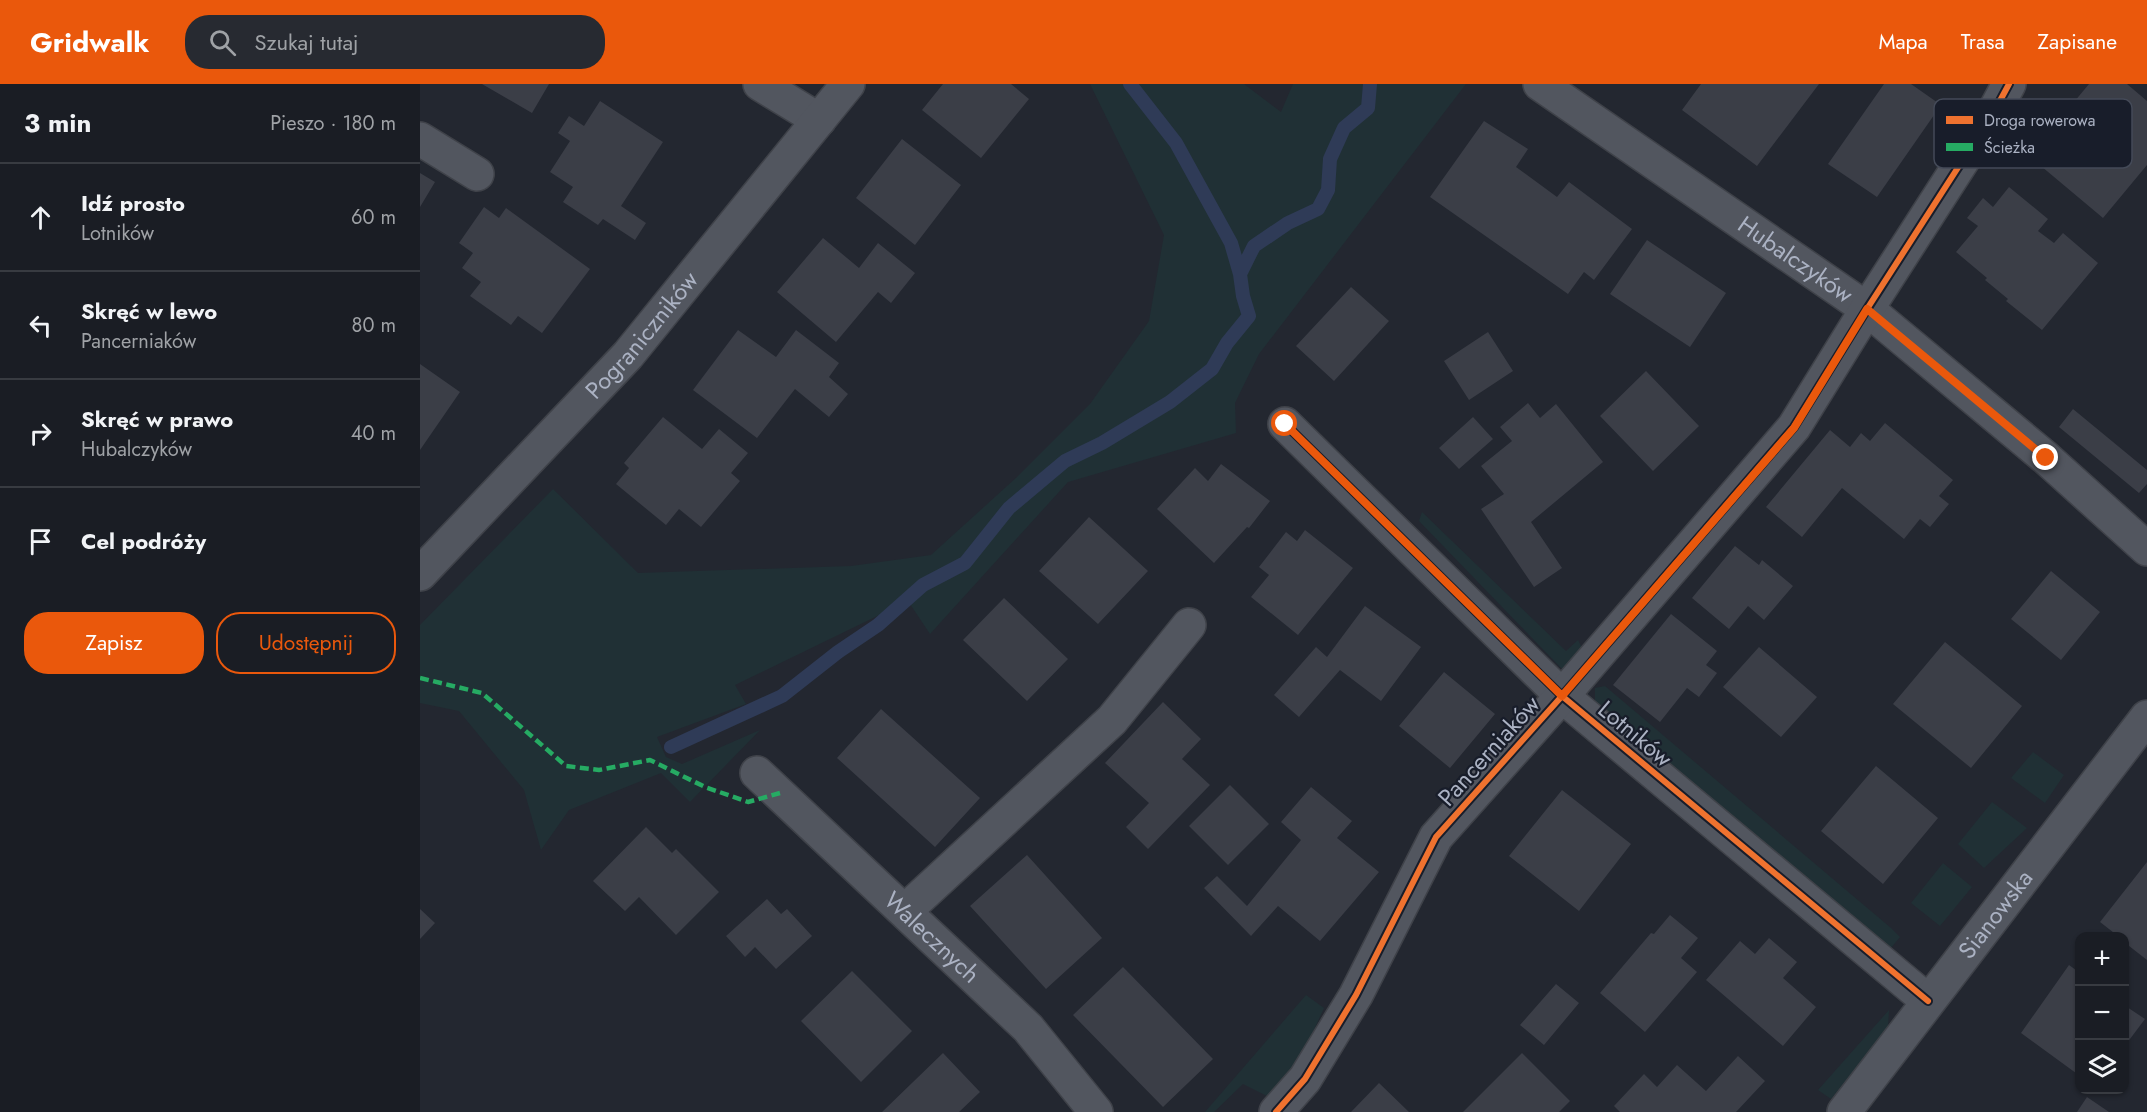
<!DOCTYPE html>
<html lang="pl">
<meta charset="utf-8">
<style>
:root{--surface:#1a1d24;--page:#272a31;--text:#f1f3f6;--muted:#9fa2a6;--line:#383b41;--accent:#ea580c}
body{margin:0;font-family:Jost,sans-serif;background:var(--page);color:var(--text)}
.controls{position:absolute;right:18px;bottom:18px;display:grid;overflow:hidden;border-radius:12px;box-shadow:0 2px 4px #0004}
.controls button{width:54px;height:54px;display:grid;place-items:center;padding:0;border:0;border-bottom:2px solid var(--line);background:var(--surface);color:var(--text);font:30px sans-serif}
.stop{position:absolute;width:18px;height:18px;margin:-14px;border:4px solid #ea580c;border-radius:50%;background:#fff}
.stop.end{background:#ea580c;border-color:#fff;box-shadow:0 2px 6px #0008}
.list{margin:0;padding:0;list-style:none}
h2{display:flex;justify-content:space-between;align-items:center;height:78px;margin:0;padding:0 24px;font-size:26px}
h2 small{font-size:20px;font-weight:400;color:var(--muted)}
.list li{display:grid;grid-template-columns:39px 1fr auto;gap:18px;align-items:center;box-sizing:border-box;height:108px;padding:0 24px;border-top:2px solid var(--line)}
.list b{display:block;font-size:22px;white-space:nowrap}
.list p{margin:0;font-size:20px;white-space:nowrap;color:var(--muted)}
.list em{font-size:20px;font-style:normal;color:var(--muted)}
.actions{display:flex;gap:12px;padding:18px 24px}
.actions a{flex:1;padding:14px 0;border:2px solid var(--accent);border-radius:24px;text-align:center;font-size:21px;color:var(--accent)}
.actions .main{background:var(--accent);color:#fff}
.icon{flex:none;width:33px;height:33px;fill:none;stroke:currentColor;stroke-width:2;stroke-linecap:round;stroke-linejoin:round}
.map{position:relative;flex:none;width:1727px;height:1028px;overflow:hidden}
header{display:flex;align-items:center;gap:36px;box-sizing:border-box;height:84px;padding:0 30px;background:var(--accent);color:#fff}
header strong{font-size:28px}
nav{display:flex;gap:33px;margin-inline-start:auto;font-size:21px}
.search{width:420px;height:54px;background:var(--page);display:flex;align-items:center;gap:15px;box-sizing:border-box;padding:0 21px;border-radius:24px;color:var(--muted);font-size:22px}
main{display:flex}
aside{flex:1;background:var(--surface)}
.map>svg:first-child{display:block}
.green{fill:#203035}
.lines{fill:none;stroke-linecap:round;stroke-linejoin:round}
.stream{stroke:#2f3b57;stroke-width:14}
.building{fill:#3b3e47}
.minor-casing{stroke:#3f4249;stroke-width:36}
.minor{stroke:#52565f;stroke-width:33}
.quiet{stroke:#26ab63;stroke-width:4.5;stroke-dasharray:9 4.5;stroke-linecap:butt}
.cycleway-casing{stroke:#181d2a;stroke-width:10}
.cycleway{stroke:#ef722f;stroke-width:6}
.route{stroke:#ea580c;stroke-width:8}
.labels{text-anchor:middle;stroke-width:4.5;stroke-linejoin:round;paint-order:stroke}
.street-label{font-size:24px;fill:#abb2c3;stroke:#181d2a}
.key{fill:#181d2a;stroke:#444a58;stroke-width:1.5}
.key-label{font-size:16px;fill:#abb2c3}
</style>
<header>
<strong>Gridwalk</strong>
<div class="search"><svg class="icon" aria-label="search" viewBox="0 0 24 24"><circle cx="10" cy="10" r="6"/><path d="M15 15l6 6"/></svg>Szukaj tutaj</div>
<nav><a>Mapa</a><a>Trasa</a><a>Zapisane</a></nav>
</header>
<main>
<aside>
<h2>3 min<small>Pieszo · 180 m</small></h2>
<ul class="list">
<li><svg class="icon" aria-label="ahead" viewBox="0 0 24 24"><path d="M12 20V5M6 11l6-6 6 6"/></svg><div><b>Idź prosto</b><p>Lotników</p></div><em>60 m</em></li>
<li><svg class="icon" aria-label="left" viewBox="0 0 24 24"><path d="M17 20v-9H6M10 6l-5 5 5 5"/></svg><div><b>Skręć w lewo</b><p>Pancerniaków</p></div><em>80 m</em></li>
<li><svg class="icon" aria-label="right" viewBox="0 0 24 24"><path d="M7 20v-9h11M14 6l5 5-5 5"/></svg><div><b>Skręć w prawo</b><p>Hubalczyków</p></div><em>40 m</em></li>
<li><svg class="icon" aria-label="arrive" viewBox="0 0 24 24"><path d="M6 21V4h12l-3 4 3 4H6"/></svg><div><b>Cel podróży</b></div></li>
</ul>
<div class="actions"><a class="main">Zapisz</a><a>Udostępnij</a></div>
</aside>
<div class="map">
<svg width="1727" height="1028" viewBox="0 0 1727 1028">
<rect width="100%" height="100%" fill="#232730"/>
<path class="green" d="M 670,0 L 824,0 L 861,28 L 873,0 L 1046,0 L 839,270 L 815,319 L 816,349 L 648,398 L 510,550 L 488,517 L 315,601 L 326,620 L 237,653 L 246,673 L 262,680 L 340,646 L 270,718 L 241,689 L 149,726 L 121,766 L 104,706 L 39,627 L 0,619 L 0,541 L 133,405 L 218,489 L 431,482 L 511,471 L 597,393 L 670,320 L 729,237 L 744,151 Z
M 1002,428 L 1146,567 L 1158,556 L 1163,566 L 1151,585 L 1142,585 L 999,437 Z
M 1185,602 L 1471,844 L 1480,853 L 1470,865 L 1175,618 L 1175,604 Z
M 1613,668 L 1644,691 L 1625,719 L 1591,694 Z
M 1572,718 L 1607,744 L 1564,784 L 1538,760 Z
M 1523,779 L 1552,803 L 1520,842 L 1491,819 Z
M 886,911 L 904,924 L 883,970 L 849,1013 L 823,1000 L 794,1028 L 785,1028 Z
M 1469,926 L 1468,944 L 1411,1015 L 1398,1006 Z"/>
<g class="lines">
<path class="stream" d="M 710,0 L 756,59 L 811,159 L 820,190
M 251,663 L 362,612 L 418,568 L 458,541 L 503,501 L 545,479 L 589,424 L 645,377 L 682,359 L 750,318 L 792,285 L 807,259 L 829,232 L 823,212 L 820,190 L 834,162 L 868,139 L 898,125 L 908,106 L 910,75 L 924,44 L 948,24 L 950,0"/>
</g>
<path class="building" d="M 62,0 L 129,0 L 112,29 Z
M 523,0 L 591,0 L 609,15 L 561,74 L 502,26 Z
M 1281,0 L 1399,0 L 1337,82 L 1262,26 Z
M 1464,0 L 1491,0 L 1521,21 L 1457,113 L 1408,80 Z
M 1669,0 L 1707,0 L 1727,17 L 1727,81 L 1683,134 L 1609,72 Z
M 180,17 L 243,58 L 201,122 L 226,139 L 215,156 L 183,135 L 178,141 L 143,118 L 153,103 L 130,88 L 150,57 L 138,49 L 149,32 L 164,42 Z
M 1064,37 L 1108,65 L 1096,83 L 1137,113 L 1149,98 L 1212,145 L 1174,196 L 1164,188 L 1148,210 L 1010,113 Z
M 482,55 L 541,101 L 495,161 L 436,114 Z
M 0,89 L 15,98 L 0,123 Z
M 1589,103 L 1628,135 L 1618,147 L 1634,159 L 1643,149 L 1678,179 L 1622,246 L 1586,217 L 1588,215 L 1565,196 L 1567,194 L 1536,168 L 1558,142 L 1547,134 L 1563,114 L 1573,123 Z
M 64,123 L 79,134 L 86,124 L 170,185 L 122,249 L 98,232 L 91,241 L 50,212 L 61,198 L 42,184 L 53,169 L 39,159 Z
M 403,154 L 439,184 L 458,159 L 495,189 L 471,219 L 458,208 L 416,258 L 357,208 Z
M 1227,156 L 1306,209 L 1270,263 L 1190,210 Z
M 931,203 L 969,237 L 914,297 L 876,262 Z
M 318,246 L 356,273 L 376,246 L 419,279 L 409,293 L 428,310 L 409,333 L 375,305 L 337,354 L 273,306 Z
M 1068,248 L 1093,287 L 1049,316 L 1024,277 Z
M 0,280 L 40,308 L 0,366 Z
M 1226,287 L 1279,342 L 1233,387 L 1180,332 Z
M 1108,319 L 1120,334 L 1136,320 L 1183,378 L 1111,438 L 1142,484 L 1114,503 L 1061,425 L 1084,410 L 1061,382 L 1092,357 L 1080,343 Z
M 1653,325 L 1727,386 L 1727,400 L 1719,409 L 1639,343 Z
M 243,333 L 282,365 L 299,345 L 328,369 L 311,389 L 320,397 L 281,443 L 259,425 L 246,441 L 196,400 L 209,384 L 204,379 Z
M 1053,333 L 1073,355 L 1039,385 L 1019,364 Z
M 1465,339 L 1533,396 L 1519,412 L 1529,420 L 1510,443 L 1500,435 L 1484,455 L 1422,404 L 1382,453 L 1346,423 L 1410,346 L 1430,363 L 1441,349 L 1450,357 Z
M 801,380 L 850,417 L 829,444 L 827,443 L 794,479 L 737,425 L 775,384 L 788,397 Z
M 669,433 L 728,487 L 678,540 L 619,487 Z
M 885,446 L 933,484 L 878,551 L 831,513 L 849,491 L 839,483 L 866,448 L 877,457 Z
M 1315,462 L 1339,481 L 1342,476 L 1373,502 L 1344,536 L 1328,522 L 1309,545 L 1272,514 Z
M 1631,487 L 1680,528 L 1641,576 L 1591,535 Z
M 584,514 L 648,575 L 607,617 L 543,556 Z
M 945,522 L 1001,563 L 961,617 L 920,586 L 879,633 L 854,611 L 896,563 L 907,573 Z
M 1251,530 L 1297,567 L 1286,581 L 1297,589 L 1279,613 L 1267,604 L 1240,638 L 1193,601 Z
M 1525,558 L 1602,622 L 1551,684 L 1473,620 Z
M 1339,563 L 1397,613 L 1361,653 L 1303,603 Z
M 1024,588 L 1075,630 L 1030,684 L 979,642 Z
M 743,618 L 781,655 L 762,675 L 790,701 L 728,765 L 706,743 L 729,719 L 685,679 Z
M 461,625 L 560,714 L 515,763 L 417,674 Z
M 1456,682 L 1518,734 L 1463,800 L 1401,747 Z
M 810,701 L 849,740 L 808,781 L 769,742 Z
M 891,703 L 932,737 L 917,754 L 959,788 L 900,857 L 858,822 L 831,852 L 784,804 L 797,792 L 827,822 L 881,756 L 861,738 Z
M 1142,706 L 1211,760 L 1159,827 L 1089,772 Z
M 226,743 L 252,769 L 256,765 L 299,808 L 256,851 L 219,813 L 205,827 L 173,797 Z
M 607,771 L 682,854 L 626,905 L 550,822 Z
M 1727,778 L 1727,876 L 1704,858 L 1704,852 L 1698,852 L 1680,838 Z
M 347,815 L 361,830 L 367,825 L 392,852 L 356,885 L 335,863 L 325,873 L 306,852 Z
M 0,825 L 15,839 L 0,855 Z
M 1250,831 L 1278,854 L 1261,874 L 1277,888 L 1225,948 L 1180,909 L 1231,849 L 1234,850 Z
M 1349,854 L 1377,878 L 1363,894 L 1396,923 L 1363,962 L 1286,896 L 1320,857 L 1335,870 Z
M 1649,881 L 1660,889 L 1660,992 L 1601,949 Z
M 703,883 L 793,975 L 743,1023 L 653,931 Z
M 432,887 L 492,947 L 441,998 L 381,937 Z
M 1136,900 L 1159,919 L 1124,961 L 1100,941 Z
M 1704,921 L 1725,935 L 1704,963 Z
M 523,969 L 560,1008 L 539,1028 L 462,1028 Z
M 1102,969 L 1150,1017 L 1139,1028 L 1043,1028 Z
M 1318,972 L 1345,997 L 1316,1028 L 1200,1028 L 1194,1022 L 1224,990 L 1237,1003 L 1257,981 L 1286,1007 Z
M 959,999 L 989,1028 L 931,1028 Z
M 1667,1013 L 1689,1028 L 1657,1028 Z"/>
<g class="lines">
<g class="minor-casing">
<g id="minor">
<path d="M 340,0 L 399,36"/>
<path id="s1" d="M 1120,0 L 1447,225 L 1626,374 L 1727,465"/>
<path d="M 0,55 L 57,90"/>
<path d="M 865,340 L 1142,612 L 1508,917"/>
<path id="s2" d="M 0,490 L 208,271 L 428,0"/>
<path id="s3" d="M 337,689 L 608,944 L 676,1028"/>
<path d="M 485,827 L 692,636 L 769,541"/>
<path d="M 856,1028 L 885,995 L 936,911 L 1016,753 L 1142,612 L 1374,343 L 1447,225 L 1575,26 L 1589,0"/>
<path id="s4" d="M 1424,1028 L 1727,633"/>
</g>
</g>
<use href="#minor" class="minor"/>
<path class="quiet" d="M 0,594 L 62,609 L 146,682 L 179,686 L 230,676 L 285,703 L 328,718 L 360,709"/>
<g class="cycleway-casing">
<path id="cycleway" d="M 865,340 L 1142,612 L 1508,917
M 856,1028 L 885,995 L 936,911 L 1016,753 L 1142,612 L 1374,343 L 1447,225 L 1575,26 L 1589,0"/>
</g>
<use href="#cycleway" class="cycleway"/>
</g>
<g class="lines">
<path class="route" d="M 865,340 L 1142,612 L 1374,344 L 1447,225 L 1626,374"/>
</g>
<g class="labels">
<g class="street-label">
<text dy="8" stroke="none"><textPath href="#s1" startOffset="310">Hubalczyków</textPath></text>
<text dy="8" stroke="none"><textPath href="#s2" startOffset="326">Pograniczników</textPath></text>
<text transform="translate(1215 650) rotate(40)" y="8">Lotników</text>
<text transform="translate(1069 667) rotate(-48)" y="8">Pancerniaków</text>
<text dy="8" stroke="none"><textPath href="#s4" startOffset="249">Sianowska</textPath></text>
<text dy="8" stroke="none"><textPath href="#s3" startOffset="240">Walecznych</textPath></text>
</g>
</g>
<rect x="1514" y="15" width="198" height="69" rx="9" class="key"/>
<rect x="1526" y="32" width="27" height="8" fill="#ef722f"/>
<rect x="1526" y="59" width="27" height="8" fill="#26ab63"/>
<g class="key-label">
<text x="1564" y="42">Droga rowerowa</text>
<text x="1564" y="69">Ścieżka</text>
</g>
</svg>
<div class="controls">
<button>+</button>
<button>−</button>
<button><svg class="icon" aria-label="layers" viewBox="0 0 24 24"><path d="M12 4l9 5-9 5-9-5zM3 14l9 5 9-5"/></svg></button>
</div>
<div class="stop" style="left:865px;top:340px"></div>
<div class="stop end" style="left:1626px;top:374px"></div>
</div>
</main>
